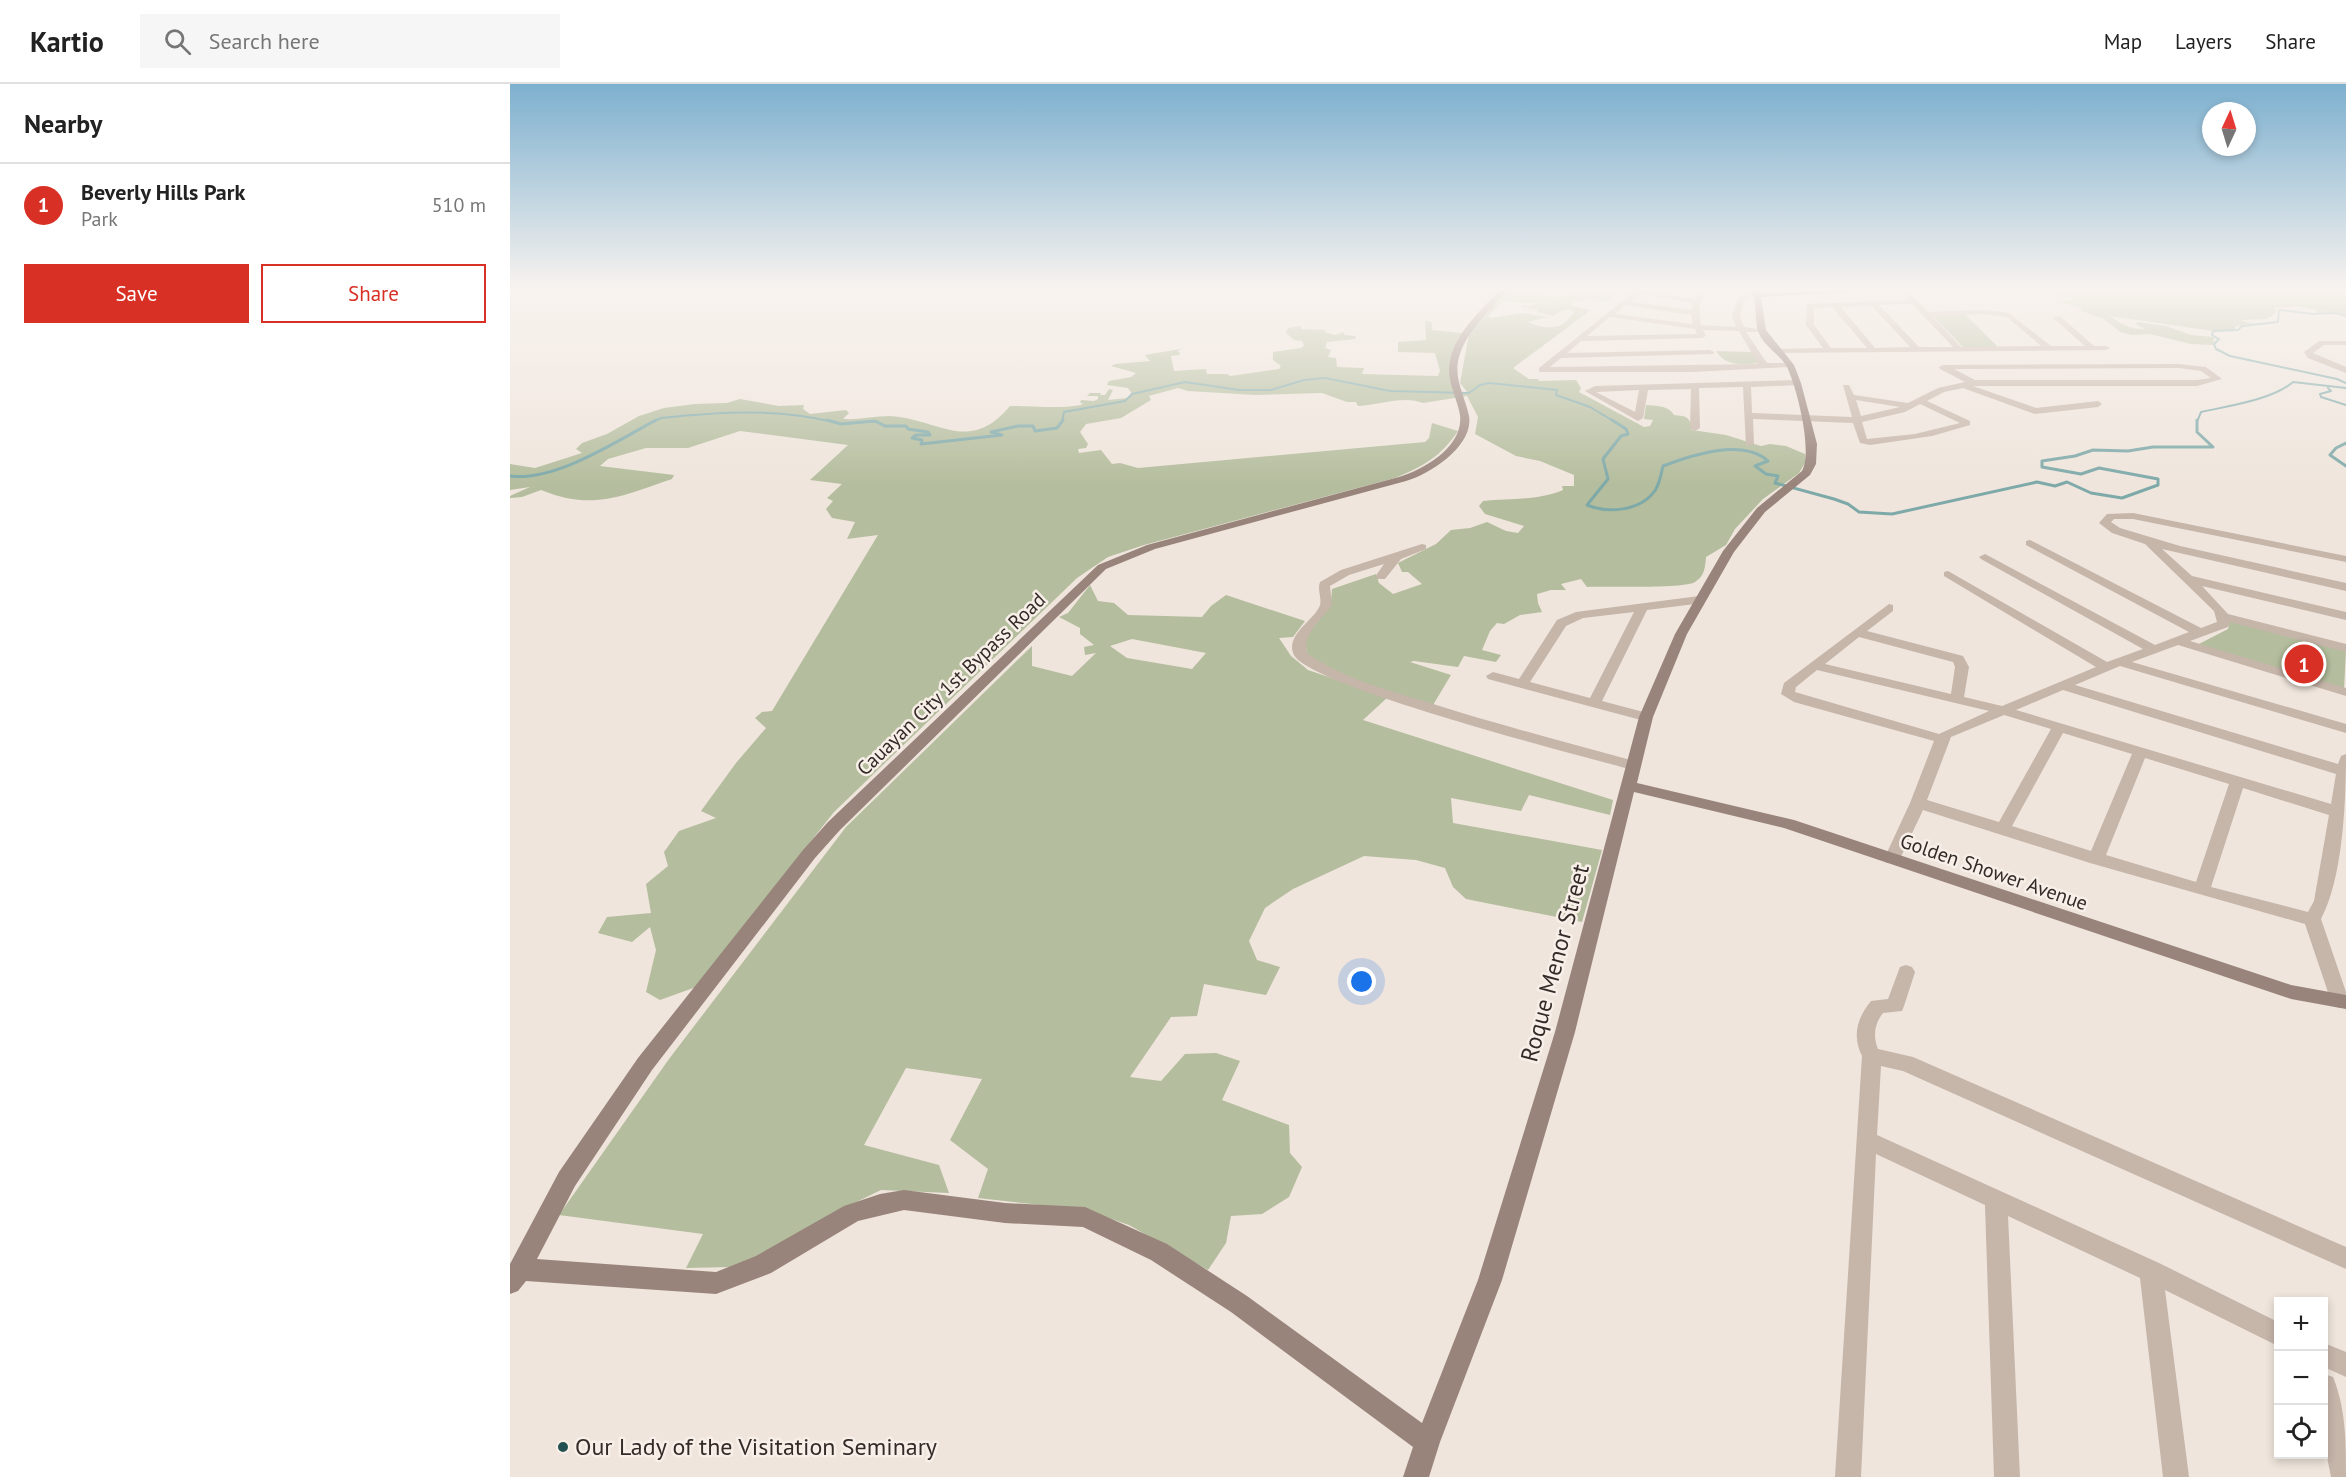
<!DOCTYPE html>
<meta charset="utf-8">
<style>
:root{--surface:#fff;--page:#f6f6f6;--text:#222;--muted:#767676;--line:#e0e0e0;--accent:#d93025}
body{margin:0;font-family:"PT Sans",sans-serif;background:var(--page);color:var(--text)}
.controls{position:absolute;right:18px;bottom:18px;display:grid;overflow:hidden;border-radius:0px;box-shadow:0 3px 9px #0003}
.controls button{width:54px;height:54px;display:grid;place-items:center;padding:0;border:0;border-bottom:2px solid var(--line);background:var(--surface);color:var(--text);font:30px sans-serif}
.compass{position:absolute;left:1692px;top:18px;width:54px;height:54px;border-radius:50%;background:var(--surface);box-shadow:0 3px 9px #0003;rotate:4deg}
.you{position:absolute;left:852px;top:898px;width:21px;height:21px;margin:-15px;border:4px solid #fff;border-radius:50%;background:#1a73e8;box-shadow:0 0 0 9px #1a73e833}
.badge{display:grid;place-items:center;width:39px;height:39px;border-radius:50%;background:var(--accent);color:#fff;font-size:20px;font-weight:700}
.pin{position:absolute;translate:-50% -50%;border:3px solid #fff;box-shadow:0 2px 6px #0006}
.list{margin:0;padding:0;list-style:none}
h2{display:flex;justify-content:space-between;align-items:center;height:78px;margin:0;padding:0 24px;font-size:26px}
h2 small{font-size:20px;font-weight:400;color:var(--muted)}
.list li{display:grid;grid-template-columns:39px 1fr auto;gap:18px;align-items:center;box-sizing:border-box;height:84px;padding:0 24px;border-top:2px solid var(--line)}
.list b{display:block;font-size:22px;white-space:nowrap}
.list p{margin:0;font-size:20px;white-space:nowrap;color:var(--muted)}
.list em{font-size:20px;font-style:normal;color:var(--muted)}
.actions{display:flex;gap:12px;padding:18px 24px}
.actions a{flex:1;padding:14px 0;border:2px solid var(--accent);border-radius:0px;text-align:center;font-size:21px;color:var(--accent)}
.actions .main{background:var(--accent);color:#fff}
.icon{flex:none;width:33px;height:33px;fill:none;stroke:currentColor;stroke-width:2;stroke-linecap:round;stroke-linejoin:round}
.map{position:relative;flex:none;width:1836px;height:1393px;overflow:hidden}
header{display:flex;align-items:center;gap:36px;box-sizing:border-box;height:84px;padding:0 30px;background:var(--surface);border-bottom:2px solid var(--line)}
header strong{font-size:28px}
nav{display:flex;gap:33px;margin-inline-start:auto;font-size:21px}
.search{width:420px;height:54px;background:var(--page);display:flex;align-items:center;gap:15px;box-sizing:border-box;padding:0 21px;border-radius:0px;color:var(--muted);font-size:22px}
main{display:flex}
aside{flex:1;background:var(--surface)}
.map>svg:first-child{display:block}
.green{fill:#b4bd9d;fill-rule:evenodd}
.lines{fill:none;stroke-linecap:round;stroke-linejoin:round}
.stream-far1{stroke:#7ea9a9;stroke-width:2}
.stream{stroke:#7ea9a9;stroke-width:3}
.street{fill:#c6b5a9;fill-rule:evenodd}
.secondary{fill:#99847b;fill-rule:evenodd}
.poi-dot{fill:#225051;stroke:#f7efe8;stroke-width:2}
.labels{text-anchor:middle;stroke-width:5;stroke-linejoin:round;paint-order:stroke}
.street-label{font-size:20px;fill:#342b28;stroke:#f7efe8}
.near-street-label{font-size:24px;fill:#342b28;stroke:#f7efe8}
.near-poi-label{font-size:24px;fill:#342b28;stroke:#f7efe8;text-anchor:start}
</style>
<header>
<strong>Kartio</strong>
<div class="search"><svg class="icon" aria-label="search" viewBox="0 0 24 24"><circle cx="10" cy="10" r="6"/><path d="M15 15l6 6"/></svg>Search here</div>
<nav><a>Map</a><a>Layers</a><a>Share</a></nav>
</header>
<main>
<aside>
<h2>Nearby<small></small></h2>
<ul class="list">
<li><span class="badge">1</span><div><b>Beverly Hills Park</b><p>Park</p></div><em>510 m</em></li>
</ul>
<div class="actions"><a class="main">Save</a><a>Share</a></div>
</aside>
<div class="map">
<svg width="1836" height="1393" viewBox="0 0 1836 1393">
<rect width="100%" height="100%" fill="#efe5dc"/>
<path class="green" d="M 998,206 C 1018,206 1042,217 1060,211 L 1056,206 L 1113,206 L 1096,217 L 1076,215 L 1062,219 L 1061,222 L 1081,226 L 1003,284 L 1019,295 L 1028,295 L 1029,297 L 1066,296 L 1071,304 L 1069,308 L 1134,343 L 1140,342 L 1143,336 L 1134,335 L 1136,321 C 1146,322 1158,321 1164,331 C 1177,332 1180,333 1182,346 L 1216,351 L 1251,362 L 1260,360 L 1276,362 L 1295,370 L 1295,379 L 1289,389 L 1253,415 L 1225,445 L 1216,461 L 1196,473 C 1195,483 1195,492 1185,498 C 1174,505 1096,502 1077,503 L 1071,495 L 1051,500 L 1056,506 L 1041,506 L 1027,510 L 1028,519 L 1032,528 L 1010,531 L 994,540 L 987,539 L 980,547 L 972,566 L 991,571 L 986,578 L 954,572 L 948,583 L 904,577 L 900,578 L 941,591 L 923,621 C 878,611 837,593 797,573 L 795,553 L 821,517 L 822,505 L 866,490 L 869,499 L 883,510 L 912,500 L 898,488 L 892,488 L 888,479 L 926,460 L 941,446 L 960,444 L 977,438 L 996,447 L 1008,449 L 1014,442 L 975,430 L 969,422 L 973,417 C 1000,414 1027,417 1053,406 L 1052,402 L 1064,402 L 1064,391 L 1030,377 L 1006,372 L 965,350 L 968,333 L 957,312 L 913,319 C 894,311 869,321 848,322 L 846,318 L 837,318 L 812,309 L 745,311 L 678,307 L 668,304 L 639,312 L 641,316 L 611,334 L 576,340 L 570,348 L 578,360 L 576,364 L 568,365 L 569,369 L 591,366 L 602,380 L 610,379 L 628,384 L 915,358 L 919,354 L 922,339 L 948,347 C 930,373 914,382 885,394 L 634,461 L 598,473 L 567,494 L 324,728 L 186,903 L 150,916 L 136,908 L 146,866 L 140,843 L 122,858 L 88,849 L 97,833 L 141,829 L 136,800 L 158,782 L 154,768 L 169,747 L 206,734 L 191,727 L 226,679 L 256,644 L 245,634 L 252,628 L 262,627 L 368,451 L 337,455 L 345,438 L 322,434 L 316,425 L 323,417 L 317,414 L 332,400 L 300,396 L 338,361 L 230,347 L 178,364 L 136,364 L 98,375 L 90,382 L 164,391 L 162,395 C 112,412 83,427 31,406 L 12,413 L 0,414 L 0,412 L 20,403 L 0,406 L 0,380 L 25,384 L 72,369 L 66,365 L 72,359 L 97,350 L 129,332 L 154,324 L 185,320 L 217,319 L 230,315 L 269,322 L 294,321 L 293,325 L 300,330 L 336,326 L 339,329 L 333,335 C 349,336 364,332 380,332 C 429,335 459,371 500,322 C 525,322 547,325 571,321 L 573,319 L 570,319 L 571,316 L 584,317 L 588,315 L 588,312 L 577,312 L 580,309 L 591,309 L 590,311 L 595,311 L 599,305 L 603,306 L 598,316 L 617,314 L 622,310 L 618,304 L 597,301 L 599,297 L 621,293 L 626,289 L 601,282 L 605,280 L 640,277 L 635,271 L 671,265 L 667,268 L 670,268 L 669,271 L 661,272 L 664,287 L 696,285 L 697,290 L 717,290 L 720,292 L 769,285 L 771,282 L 763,276 L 763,268 L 791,264 L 794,261 L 792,257 L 784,256 L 776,249 L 778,244 L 791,242 L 791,245 L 816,246 L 814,248 L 825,251 L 834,248 L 834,251 L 846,252 L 845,255 L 817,258 L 815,264 L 821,266 L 818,273 L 826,274 L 827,283 L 854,284 L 852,290 L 928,292 L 930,287 L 925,269 L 888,268 L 888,258 L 916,256 L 915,237 L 922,238 L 922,246 L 952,249 C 947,268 937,290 944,308 L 958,309 L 950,299 L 959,250 L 965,239 ZM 993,217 L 1026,219 L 1022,222 L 1012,221 L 1012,223 L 1029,226 L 1026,228 L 1044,232 L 1048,228 L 1060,225 L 1064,229 C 1060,232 1057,237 1053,240 C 1044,246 1027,243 1018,238 L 1038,233 L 1012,229 L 980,234 L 978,232 Z
M 1549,206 L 1831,206 L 1832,209 L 1836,210 L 1836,231 L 1816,227 L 1814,230 L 1807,229 L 1807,226 L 1787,222 L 1763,224 L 1766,226 L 1765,230 L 1756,235 L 1729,236 L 1747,241 L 1735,240 L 1725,243 L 1726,246 L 1703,247 L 1600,232 C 1611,240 1621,246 1635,245 L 1625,240 L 1628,238 L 1656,242 L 1681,251 L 1704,253 L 1703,261 L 1681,260 L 1640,250 L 1622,251 L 1610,248 L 1594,235 L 1569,226 L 1574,225 L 1550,218 L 1565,215 L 1562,213 L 1551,212 L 1549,210 L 1556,210 Z
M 1421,230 L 1455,230 L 1488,263 L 1453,263 Z
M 1206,267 L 1243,268 L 1251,279 C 1233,280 1217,284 1206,267 Z
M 580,501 L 588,517 L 604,519 L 618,531 L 692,533 L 701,522 L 716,511 L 795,537 L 783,553 L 769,554 L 781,572 L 798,586 L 878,613 L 853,636 L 1103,716 L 1100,731 L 1019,711 L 1011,727 L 941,714 L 943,739 L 1092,766 L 1072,838 L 956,815 L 943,803 L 935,784 L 906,776 L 854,772 L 783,805 L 755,824 L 739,857 L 747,876 L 770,883 L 756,911 L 694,900 L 687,932 L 661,933 L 620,993 L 651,997 L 675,970 L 706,969 L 730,977 L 712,1016 L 779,1041 L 780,1069 L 792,1083 L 779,1113 L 752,1130 L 721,1132 L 716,1159 L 698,1186 L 619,1141 L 575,1126 L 468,1114 L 478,1085 L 440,1056 L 472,995 L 396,984 L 354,1061 L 429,1081 L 439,1109 L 371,1106 L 332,1125 L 269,1164 L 222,1183 L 176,1184 L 193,1150 L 49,1131 L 159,975 L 336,743 L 522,562 L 522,582 L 562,592 L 586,569 L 575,571 L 574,563 L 584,561 L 570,550 L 570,544 L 549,533 L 558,529 ZM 622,555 L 696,569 L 682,585 L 617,574 L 600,562 Z
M 1716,535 L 1836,566 L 1834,605 L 1687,561 L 1718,545 L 1719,540 Z"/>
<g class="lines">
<path class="stream-far1" d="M 1836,232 L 1825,229 L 1803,230 L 1769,226 L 1768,238 L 1732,242 L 1728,246 L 1703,247 L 1702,251 L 1709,255 L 1704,260 L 1706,265 L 1720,272 L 1827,295 L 1836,299
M 1818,304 L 1821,307 L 1810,310 L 1811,313 L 1836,321
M 143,338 L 151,334 C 208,328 267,324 323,338
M 354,338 L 367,338
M 552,338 L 554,328 L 615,317 L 622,310 L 675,298 L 729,306 L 761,306 L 794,296 L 815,294 L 880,307 L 959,309 L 970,301 L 979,299 L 1047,306 L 1046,311 L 1080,323 L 1105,338
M 1687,338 L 1691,328 C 1718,322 1762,316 1783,298 L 1836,304"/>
<path class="stream" d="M 317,336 L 331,340 L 365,337 L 375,342 L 396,342 L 398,345 L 418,348 L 420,351 L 406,351 L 402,354 L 412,356 L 411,360 L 492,351 L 481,348 L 508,342 L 523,342 L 525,347 L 547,344 L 553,336
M 1102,336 L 1116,345 L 1118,350 L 1111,352 L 1093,375 L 1098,395 L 1077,421 C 1099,430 1132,427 1146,405 C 1150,398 1151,390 1153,382 C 1182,371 1232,354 1258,377 L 1245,382 L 1256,390 L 1268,392 L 1265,399 L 1324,415 L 1338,420 L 1349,428 L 1382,430 L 1527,398 L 1545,402 L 1557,398 L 1581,409 L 1612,414 L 1648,401 L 1648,395 L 1589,384 L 1571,390 L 1532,383 L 1532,377 L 1565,372 L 1583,366 L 1618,367 L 1643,363 L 1703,363 L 1687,348 L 1687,336
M 1836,359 L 1826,364 L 1820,371 L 1836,382
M 0,392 C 45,398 107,357 146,336"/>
<path class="street" d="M 1126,206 L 1185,215 L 1189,206 L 1196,206 L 1189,223 L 1191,241 L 1226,243 L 1222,231 L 1228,214 L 1248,207 L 1248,211 L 1235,215 L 1230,231 L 1234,243 L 1256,246 L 1252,248 L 1236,248 L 1257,279 L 1280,279 L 1284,281 L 1280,283 L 1181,288 L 1029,288 L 1029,284 ZM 1131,210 L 1183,219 L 1181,226 L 1121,218 ZM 1116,221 L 1181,231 L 1183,240 L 1105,230 ZM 1100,233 L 1185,245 L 1187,250 L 1077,252 ZM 1193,246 L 1229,247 L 1248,280 L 1040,283 L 1051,274 L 1203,270 L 1204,268 L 1200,266 L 1057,269 L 1071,257 L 1192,254 L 1196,252 Z
M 1390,206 L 1397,206 L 1418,228 L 1474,226 L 1499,229 L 1541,262 L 1575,262 L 1543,234 L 1550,232 L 1584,262 L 1596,262 L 1600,264 L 1596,266 L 1266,269 L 1262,267 L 1266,265 L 1313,264 L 1296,241 L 1297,220 L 1398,216 ZM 1402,220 L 1443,263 L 1409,263 L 1369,221 ZM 1362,222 L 1400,263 L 1365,264 L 1331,223 ZM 1323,223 L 1323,224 L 1357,264 L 1321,264 L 1304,241 L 1304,224 ZM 1474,230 L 1497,233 L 1531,262 L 1451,263 L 1422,232 Z
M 1809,257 L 1836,257 L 1836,261 L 1814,261 L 1803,269 L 1836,283 L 1836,289 L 1798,274 L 1794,268 Z
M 1669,280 L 1696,283 L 1712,295 L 1687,302 L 1463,302 L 1526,324 L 1588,317 L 1592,320 L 1588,323 L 1525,330 L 1453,304 L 1434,308 L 1417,317 L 1460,337 L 1460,341 L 1422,352 L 1360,361 L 1350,359 L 1343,339 L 1243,335 L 1244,360 L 1236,362 L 1233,303 L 1189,304 L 1190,344 L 1185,347 L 1180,344 L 1181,305 L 1138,306 L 1133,334 L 1128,337 L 1075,307 L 1085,302 L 1287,296 L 1290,297 L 1290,301 L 1241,303 L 1242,329 L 1342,333 L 1333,301 L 1339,301 L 1344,311 L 1398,319 L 1428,304 L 1455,298 L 1430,285 L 1429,283 L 1433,281 ZM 1669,284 L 1691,287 L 1701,294 L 1687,296 L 1465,296 L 1444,285 ZM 1129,306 L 1125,328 L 1086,308 ZM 1346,316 L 1390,323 L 1351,332 ZM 1410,320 L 1450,339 L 1405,350 L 1357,355 L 1352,338 L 1395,328 Z
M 1623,429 L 1836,472 L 1836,478 L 1623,435 L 1604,435 L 1601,438 L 1610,444 L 1670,462 L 1836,499 L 1836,507 L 1652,465 L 1682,492 L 1836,528 L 1836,536 L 1692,502 L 1718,530 L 1836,560 L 1836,568 L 1720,538 L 1718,543 L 1680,557 L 1836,604 L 1836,612 L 1668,561 L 1622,578 L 1836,640 L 1836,649 L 1610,582 L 1565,601 L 1828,680 L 1831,672 L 1836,670 C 1836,717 1833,794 1811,835 L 1836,908 L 1836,922 L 1830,924 L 1823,922 L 1821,917 L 1795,840 L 1580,779 L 1413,726 L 1388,779 L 1376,779 L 1374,775 L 1400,719 L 1424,657 L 1284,618 L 1271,610 L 1274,599 L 1379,520 L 1383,521 L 1383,527 L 1357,547 L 1453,572 L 1459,583 L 1454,613 L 1492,622 L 1586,583 L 1434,492 L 1434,488 L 1438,487 L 1597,578 L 1633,565 L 1471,475 L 1469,473 L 1475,470 L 1645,561 L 1679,548 L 1516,461 L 1516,457 L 1520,456 L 1691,544 L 1707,538 L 1704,527 L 1635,460 L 1602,449 L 1589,439 L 1597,430 ZM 1349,553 L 1443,578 L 1445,583 L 1441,610 L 1315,580 ZM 1307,586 L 1479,627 L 1429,650 L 1285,608 L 1286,603 ZM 1553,606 L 1826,690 L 1821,720 L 1506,626 ZM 1494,631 L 1541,645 L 1489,738 L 1417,716 L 1441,653 ZM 1553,649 L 1622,670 L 1581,767 L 1502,742 ZM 1635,674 L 1719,700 L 1686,798 L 1596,771 ZM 1733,704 L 1819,731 L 1804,817 L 1798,828 L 1701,803 Z
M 912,460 L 916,461 L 916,465 L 891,475 L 875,495 L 867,495 L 865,493 L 874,480 L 839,491 L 820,502 L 822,521 C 812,535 792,550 797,569 C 833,595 878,606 920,619 C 989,641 1059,659 1128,678 L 1130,681 L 1128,684 L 1123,686 C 1075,673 801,603 784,571 C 774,551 806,535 810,521 C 812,514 807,506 810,498 L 831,486 Z
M 1189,512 L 1195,516 L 1193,519 L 1137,526 L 1092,617 L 1141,630 L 1143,633 L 1141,636 L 1131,636 L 978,595 L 976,592 L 983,588 L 1009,595 L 1047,536 L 1066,528 ZM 1124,528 L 1080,614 L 1020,598 L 1056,542 L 1073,534 Z
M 1396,881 L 1402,883 L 1405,888 L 1394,922 L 1392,927 L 1373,929 C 1364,940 1363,953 1368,965 L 1403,973 L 1836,1163 L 1836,1185 L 1393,987 L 1371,982 L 1367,1051 L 1649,1179 L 1768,1238 L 1768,1262 L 1655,1206 L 1679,1393 L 1653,1393 L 1630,1194 L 1498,1132 L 1510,1393 L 1484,1393 L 1475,1121 L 1366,1070 L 1351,1393 L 1325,1393 L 1352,972 C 1342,952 1347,934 1361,917 L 1378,915 L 1390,883 Z
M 1814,1259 L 1836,1268 L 1836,1293 L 1814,1283 Z
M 1814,1290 L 1823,1293 C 1836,1325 1836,1359 1836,1393 L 1821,1393 L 1814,1358 Z"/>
<path class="secondary" d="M 990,206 L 997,206 C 980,227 957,246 949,273 C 943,294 955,312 959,332 C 964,362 920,390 896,397 L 645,465 L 596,485 L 330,746 L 305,774 L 142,986 L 65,1102 L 27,1175 L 206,1188 L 246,1172 L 334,1122 L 370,1110 L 394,1106 L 495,1119 L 575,1123 L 657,1160 L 737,1212 L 912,1339 L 968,1196 L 1045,948 L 1129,633 L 1165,550 L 1213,467 L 1247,424 L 1292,387 C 1303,367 1287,304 1277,283 C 1270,270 1253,262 1248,247 C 1244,234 1248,217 1240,206 L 1247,206 L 1249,209 L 1372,206 L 1251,213 L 1256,246 L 1284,281 L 1291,299 L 1307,360 L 1306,380 L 1300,391 L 1255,428 L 1224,468 L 1177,550 L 1143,633 L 1127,699 L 1284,736 L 1781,901 L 1836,911 L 1836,925 L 1781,915 L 1274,744 L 1124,708 L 1065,948 L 992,1196 L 930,1358 L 919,1393 L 893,1393 L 903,1363 L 721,1228 L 641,1176 L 573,1143 L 495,1139 L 394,1126 L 348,1137 L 261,1189 L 206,1210 L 16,1197 L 8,1207 L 0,1210 L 0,1180 L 49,1088 L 128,974 L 293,766 L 318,738 L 588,481 L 637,461 L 889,393 C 913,386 954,363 950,331 C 947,313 936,297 940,277 C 945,249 971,226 990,206 Z"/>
</g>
<linearGradient id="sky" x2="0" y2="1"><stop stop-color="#7db0cf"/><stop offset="0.51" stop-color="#f8f3ef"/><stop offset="1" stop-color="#f8f3ef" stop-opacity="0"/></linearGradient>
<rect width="1836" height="401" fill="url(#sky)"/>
<circle class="poi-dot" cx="53" cy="1363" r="6"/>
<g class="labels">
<g class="street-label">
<text transform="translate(441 600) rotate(-44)" y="7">Cauayan City 1st Bypass Road</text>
<text transform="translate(1484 788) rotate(19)" y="7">Golden Shower Avenue</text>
</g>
<g class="near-street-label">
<text transform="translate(1045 879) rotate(-75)" y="8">Roque Menor Street</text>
</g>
<g class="near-poi-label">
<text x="65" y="1371">Our Lady of the Visitation Seminary</text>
</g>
</g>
</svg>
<div class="controls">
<button>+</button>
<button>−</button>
<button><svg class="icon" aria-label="locate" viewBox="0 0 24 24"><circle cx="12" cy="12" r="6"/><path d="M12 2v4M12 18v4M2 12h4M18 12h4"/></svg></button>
</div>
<svg class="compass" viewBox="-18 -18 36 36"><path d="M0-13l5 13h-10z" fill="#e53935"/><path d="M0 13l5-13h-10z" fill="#767676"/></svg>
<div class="you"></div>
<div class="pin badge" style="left:1794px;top:580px">1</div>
</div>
</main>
